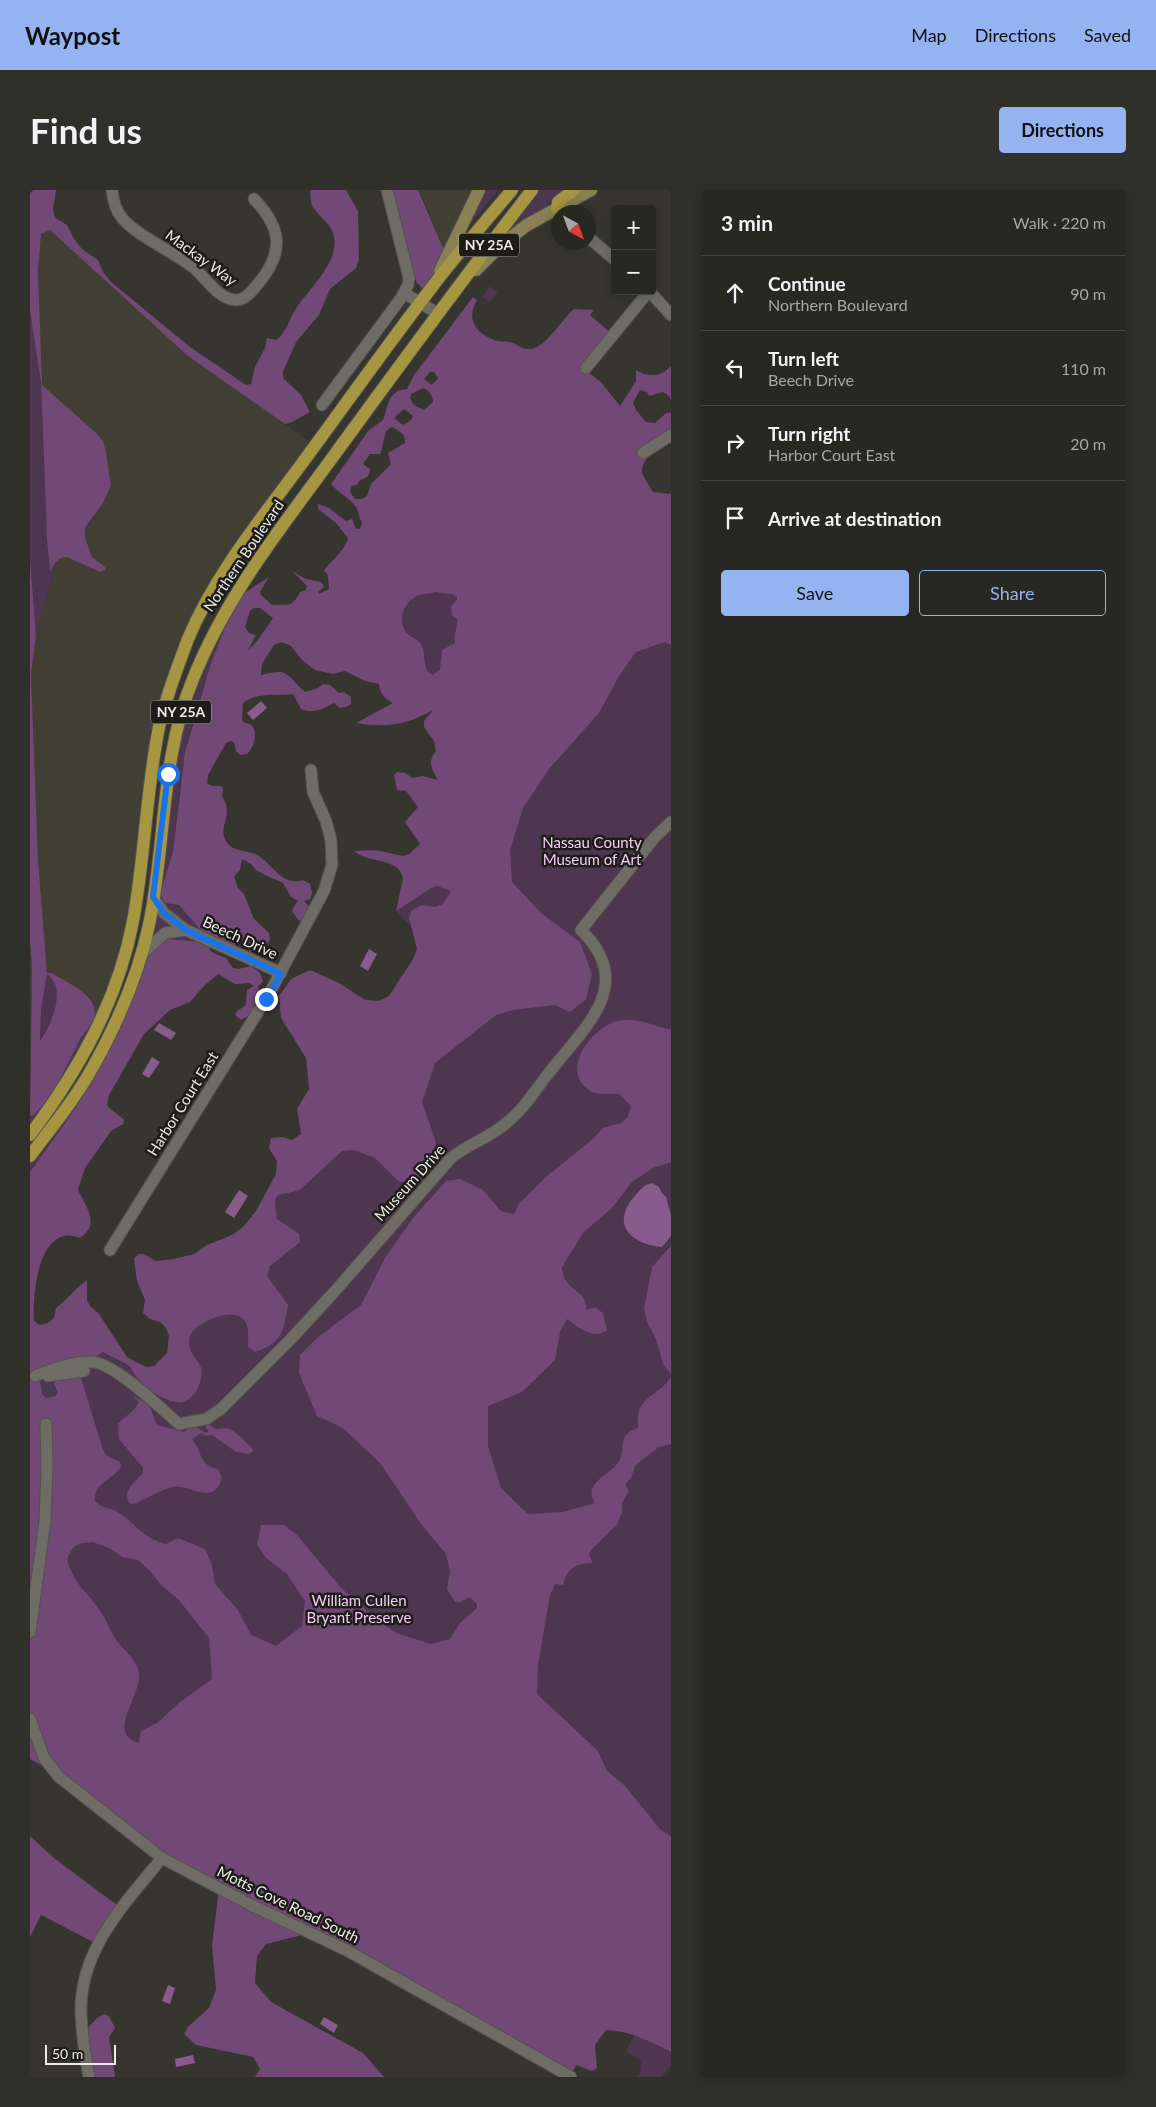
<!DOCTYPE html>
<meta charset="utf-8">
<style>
:root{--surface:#282823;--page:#30302b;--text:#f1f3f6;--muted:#a5a6a6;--line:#444441;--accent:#95b2f1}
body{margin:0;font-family:Lato,sans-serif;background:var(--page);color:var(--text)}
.controls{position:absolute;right:15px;top:15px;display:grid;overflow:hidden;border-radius:5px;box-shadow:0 2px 12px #0003}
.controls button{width:45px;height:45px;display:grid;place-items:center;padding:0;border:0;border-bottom:1px solid var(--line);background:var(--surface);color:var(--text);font:25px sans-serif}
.compass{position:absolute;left:521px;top:15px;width:45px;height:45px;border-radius:50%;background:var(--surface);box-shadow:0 2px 12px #0003;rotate:139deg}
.scale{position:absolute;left:15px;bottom:12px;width:71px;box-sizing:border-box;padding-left:5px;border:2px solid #ebeae6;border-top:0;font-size:14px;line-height:18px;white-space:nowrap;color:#ebeae6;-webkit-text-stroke:4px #1d1c19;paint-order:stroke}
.stop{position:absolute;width:15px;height:15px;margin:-11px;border:4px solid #1a73e8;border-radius:50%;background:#fff}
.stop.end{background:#1a73e8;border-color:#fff;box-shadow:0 1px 5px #0008}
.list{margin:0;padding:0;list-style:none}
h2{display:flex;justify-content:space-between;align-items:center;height:65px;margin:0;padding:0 20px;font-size:21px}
h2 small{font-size:16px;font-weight:400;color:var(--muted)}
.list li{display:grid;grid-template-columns:32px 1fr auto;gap:15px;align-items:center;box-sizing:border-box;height:75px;padding:0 20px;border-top:1px solid var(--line)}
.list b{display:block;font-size:19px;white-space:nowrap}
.list p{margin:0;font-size:16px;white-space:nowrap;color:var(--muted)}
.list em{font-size:16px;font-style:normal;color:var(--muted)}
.actions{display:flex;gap:10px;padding:15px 20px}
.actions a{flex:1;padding:11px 0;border:1px solid var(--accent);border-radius:5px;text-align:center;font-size:18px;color:var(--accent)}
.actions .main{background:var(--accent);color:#111}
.icon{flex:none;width:28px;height:28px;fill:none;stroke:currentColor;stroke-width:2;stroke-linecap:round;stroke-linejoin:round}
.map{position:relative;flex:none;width:641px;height:1887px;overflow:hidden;border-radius:5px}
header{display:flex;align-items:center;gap:30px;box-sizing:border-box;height:70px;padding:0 25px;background:var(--accent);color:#111}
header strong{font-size:24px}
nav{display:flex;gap:28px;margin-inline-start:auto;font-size:18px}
.intro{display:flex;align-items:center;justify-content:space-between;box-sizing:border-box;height:120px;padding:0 30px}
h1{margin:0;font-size:35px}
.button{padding:12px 22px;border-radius:5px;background:var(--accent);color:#111;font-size:18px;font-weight:700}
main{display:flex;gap:30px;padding:0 30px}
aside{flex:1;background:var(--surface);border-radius:5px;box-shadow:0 2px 12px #0003}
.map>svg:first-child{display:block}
.built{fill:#413f34}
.green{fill:#4e3550}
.forest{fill:#724876;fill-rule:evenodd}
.water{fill:#875b8b}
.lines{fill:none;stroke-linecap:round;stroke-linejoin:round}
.street-casing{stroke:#53524d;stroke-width:13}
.secondary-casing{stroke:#53524d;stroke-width:14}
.primary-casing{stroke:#53524d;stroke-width:14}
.street{stroke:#6e6c65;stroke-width:11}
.secondary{stroke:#8a8153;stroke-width:12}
.primary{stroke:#a69641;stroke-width:12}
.route{stroke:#1a73e8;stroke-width:6}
.labels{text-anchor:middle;stroke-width:5;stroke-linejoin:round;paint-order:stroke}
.shield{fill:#1d1c19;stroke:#adaca8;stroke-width:1}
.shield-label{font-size:14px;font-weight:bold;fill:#ebeae6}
.street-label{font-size:15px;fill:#ebeae6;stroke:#1d1c19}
.park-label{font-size:15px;fill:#f4ccf7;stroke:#1d1c19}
</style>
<header>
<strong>Waypost</strong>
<nav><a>Map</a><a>Directions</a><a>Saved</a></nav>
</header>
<div class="intro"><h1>Find us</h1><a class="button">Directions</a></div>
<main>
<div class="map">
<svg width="641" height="1887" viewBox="0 0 641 1887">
<rect width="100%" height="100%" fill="#36352f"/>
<path class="built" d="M 388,0 L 449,0 L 417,67 L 393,9 Z
M 13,29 L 20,40 L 166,169 L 285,256 L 194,381 L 138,504 L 108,700 L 75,821 L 17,783 L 8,669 L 1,485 L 6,445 L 26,371 L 61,332 L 72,315 L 81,296 L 76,262 L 11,200 L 8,68 Z
M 0,751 L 2,776 L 0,906 Z"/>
<path class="green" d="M 457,0 L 468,0 L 438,36 Z
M 509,0 L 532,0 L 534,2 L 521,10 L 515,20 L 478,43 L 476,41 Z
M 460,96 L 468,102 L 460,112 L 452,107 Z
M 0,121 L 11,193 L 16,331 L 26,371 L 6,445 L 0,368 Z
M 641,311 L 641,1855 L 0,1561 L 0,1166 L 73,1162 L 120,1189 L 400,756 L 366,721 L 436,528 Z
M 407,402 C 413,405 422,402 427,407 L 427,411 L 421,416 L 421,423 L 427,429 C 428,437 423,444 425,453 L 413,466 L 410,479 L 403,485 C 391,480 397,464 391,454 C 388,449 380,447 376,442 C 367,429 374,413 387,406 C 393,403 400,404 407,402 Z
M 192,447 L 180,476 L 159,544 L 149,605 L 143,661 L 130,704 L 133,711 C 140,715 147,713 154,720 L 182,753 L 137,749 L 124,755 L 120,730 L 152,522 L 187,448 Z
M 17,783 C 20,787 24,791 26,796 C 31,814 17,836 10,852 L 11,820 Z
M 60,811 L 75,821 L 0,944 L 0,926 L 63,830 L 64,817 Z
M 82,845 L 67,884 L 45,919 L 0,982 L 0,966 Z
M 605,1844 L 641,1862 L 641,1876 L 630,1887 L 608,1887 L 611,1879 L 611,1871 L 596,1861 Z"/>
<path class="forest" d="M 0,0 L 26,0 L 23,19 L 25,28 L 37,35 L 44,49 L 52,59 L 68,70 L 73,82 L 81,92 L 160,157 L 216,195 L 221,194 L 225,177 L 235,158 L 237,148 L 246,150 C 258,141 259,128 267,117 C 280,98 312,69 303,43 C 299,31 287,26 282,15 C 280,11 281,5 280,0 L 316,0 L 328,21 L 329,69 L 326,78 L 300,99 L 289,125 L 266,152 L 253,182 L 253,188 L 271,205 L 280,222 L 260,233 L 255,234 L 158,166 L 20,40 L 11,44 L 8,80 L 12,195 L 66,243 L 73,251 L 76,262 L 81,296 L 72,315 L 55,338 L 55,348 L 62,367 L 75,377 L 75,380 L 70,382 L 37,367 C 27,367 25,374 20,381 L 17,349 L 11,193 L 0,121 Z
M 363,0 L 388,0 L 417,67 L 395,101 L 386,92 Z
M 443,107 L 447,110 C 435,130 447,145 468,151 C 473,152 478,151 483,153 C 489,156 494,160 501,159 C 517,156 532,129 544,119 L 564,120 L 560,125 L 582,144 L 554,179 L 571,192 L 590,216 L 606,191 L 606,180 C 619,188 630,187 641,176 L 641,210 L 638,205 L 633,202 L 619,206 L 617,202 L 610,200 L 603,213 L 606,220 L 616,232 L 625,233 L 635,224 L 641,222 L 641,244 C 632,252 612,268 612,281 C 613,288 620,296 623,302 L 641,304 L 641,455 L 635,452 L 606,462 L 589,486 L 569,523 L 519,579 L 493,618 L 480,660 L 482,692 L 511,723 L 550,752 L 562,784 L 556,809 L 540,822 L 525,815 L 483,820 L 466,825 L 405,873 L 392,912 L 405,949 L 407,976 L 392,981 L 382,994 L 368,991 L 345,968 L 324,960 L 312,961 L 271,999 C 248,1009 242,995 247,1029 L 269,1044 L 270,1052 L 240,1076 L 237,1086 L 258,1115 C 254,1140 252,1154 225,1162 L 218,1157 C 218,1144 221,1129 205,1125 C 198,1123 186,1127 179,1130 C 163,1138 153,1146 163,1165 C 165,1169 170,1173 171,1178 C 174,1190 165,1210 152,1212 C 138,1214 118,1200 109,1190 C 105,1186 103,1181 100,1177 C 92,1171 81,1167 73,1162 L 48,1178 L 73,1260 L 77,1266 L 90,1272 L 91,1277 C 81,1291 64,1293 65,1311 C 71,1318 78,1317 86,1321 C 106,1332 109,1347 136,1354 L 148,1348 L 175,1359 L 182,1375 L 185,1394 L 208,1420 L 221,1445 L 246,1456 L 272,1436 L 275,1411 L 257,1384 L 236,1368 L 227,1355 L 231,1335 L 254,1335 L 267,1345 L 311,1398 L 343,1426 L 366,1443 L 401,1454 L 420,1449 L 430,1433 L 447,1418 L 447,1414 L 440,1407 L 430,1412 L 425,1412 L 417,1399 L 420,1381 L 416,1364 L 391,1334 L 350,1273 L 313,1238 L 287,1226 L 269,1183 L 270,1165 L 288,1147 L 331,1115 L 355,1068 L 383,1028 L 416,991 L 430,989 L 453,1000 L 471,1021 L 484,1024 L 489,1014 L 517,986 L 563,949 L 573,938 L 591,933 L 598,927 L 601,916 L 589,904 C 582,903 568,905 562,902 C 526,882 563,834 592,830 C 608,828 625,836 641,840 L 641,972 L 623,978 L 602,992 L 582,1018 L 553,1043 L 532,1077 C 533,1103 558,1098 556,1120 L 565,1117 L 573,1123 L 577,1140 C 565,1151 547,1137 537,1129 L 530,1142 L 525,1170 L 492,1202 L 458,1216 L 458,1256 L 471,1298 L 498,1324 L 533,1322 L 565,1313 C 552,1294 579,1285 588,1273 C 598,1258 585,1245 608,1238 C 608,1233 607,1226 609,1222 C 613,1206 634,1201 641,1186 L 641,1254 L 629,1257 L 608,1273 L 605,1276 L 601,1288 L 595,1294 L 599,1301 L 592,1313 L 592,1323 L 587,1334 L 560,1361 L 559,1365 L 563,1373 C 546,1373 537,1378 533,1395 L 525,1394 L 520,1405 L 508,1475 L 507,1504 L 568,1561 L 577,1581 L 595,1596 L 630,1639 L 641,1647 L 641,1862 C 619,1851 601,1841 576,1840 L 565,1855 L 567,1878 L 562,1881 L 546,1875 L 543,1881 L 537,1883 L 280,1743 L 236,1754 L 227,1766 L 225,1793 L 241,1812 L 333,1863 L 354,1887 L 225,1887 L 230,1879 L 223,1867 L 166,1855 L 154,1844 L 158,1837 L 179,1818 L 186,1800 L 182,1755 L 189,1699 L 161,1684 L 31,1586 L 0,1569 L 0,1190 L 10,1191 L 12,1204 L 16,1208 L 26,1206 L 28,1202 L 24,1194 L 26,1190 L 0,1187 L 0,982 L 45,919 L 71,875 L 111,765 L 129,752 L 137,749 L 182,753 L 149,715 L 135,713 L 130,704 L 143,661 L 155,562 L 180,476 L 198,429 L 210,406 L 239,387 L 230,402 L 231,405 L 242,415 C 258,414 262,418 270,402 L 276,400 L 277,396 L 262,381 L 276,389 L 291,392 L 294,397 L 288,402 L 289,404 L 299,399 L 298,385 L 294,381 C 301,370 315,361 318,348 L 306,333 L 288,319 L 288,314 L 299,318 L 316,331 L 322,329 L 326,339 L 330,339 L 332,333 C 329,328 329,322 326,317 C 319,307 308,303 301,294 L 339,240 L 353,230 C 359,215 357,201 377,199 L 384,185 ZM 400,182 L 404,182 L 408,188 L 402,195 L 394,189 ZM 393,198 C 399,201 403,205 403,212 L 394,220 L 384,215 L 380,208 L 381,204 ZM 374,219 L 383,226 L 381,230 L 373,235 L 364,228 ZM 362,237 C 368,241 376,243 375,253 L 358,263 L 361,274 L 341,294 L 337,306 L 332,309 L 325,309 L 320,302 L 321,296 L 327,295 L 330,290 C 336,288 340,287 340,279 L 333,274 L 340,264 L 350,264 L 351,262 L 356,241 ZM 407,402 C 413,405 422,402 427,407 L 427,410 L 421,416 L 422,426 L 427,429 C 428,437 423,444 425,453 L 412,460 L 410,479 L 403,485 C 391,480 397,464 391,454 C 388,449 380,447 376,442 C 367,429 374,413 387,406 C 393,403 400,404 407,402 ZM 224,418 L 230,418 L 243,428 C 237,437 226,454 218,460 L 226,445 L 219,443 L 215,437 L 220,421 ZM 251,452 L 261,456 L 272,470 L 285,480 L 303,484 L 315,481 L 335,491 L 349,494 C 350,504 354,508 363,513 L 326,533 C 356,538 377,535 403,520 L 394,531 L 394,537 L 404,551 L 406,561 C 397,571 402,580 408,590 L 393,586 L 383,588 L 375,583 L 367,582 L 364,585 L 367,600 L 376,601 L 388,617 L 375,632 L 390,654 L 379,664 L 373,666 L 346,660 L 324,661 C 339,674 368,667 373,688 L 366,721 L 401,698 L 407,696 L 421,701 L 413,714 L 405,717 L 392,715 L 381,721 L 379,728 L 387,759 L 383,769 L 359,806 L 349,811 L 335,810 L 309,793 L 280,780 L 261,789 L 249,806 L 251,828 L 276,868 L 279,899 L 267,919 L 271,944 L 262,950 L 252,947 L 241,948 L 239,958 L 247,971 L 246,984 L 226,1021 L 213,1037 L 202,1045 L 177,1055 L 164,1064 L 144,1069 L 126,1071 L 114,1064 L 109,1064 L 104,1068 L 107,1091 L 115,1110 L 113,1123 L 120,1129 L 130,1132 L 136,1138 L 139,1146 L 137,1163 L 124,1176 L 116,1177 L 97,1167 L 69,1124 L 60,1116 L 57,1110 L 57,1090 C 45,1098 38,1109 26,1118 L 24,1128 L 18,1133 L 10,1135 L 4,1131 C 2,1104 9,1031 50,1048 C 71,1034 56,1017 48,1000 L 55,978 L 81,941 L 93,934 L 94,930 C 88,923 82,922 77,915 L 79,905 L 114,844 L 140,820 L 160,812 L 174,796 L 188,784 L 205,794 L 219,793 L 224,796 L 217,800 L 216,815 L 207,821 L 205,825 L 211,830 L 220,825 L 231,808 L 228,797 L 233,791 L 230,783 L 221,776 L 208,779 L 203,778 L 196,768 L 183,763 L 179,759 L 181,757 L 204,757 L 207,751 L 211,749 L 221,763 L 234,756 L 240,750 L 239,743 L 224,729 L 214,704 L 208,698 L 204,686 L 210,680 L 212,669 L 221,674 L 226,680 L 235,685 L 253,693 L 261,707 L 268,711 L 264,716 L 262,721 L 269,731 C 275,729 278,723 279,716 L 274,711 L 280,709 L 282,703 L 280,694 L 273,690 C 252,697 243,674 227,665 C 217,660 202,662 196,651 C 187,635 205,627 192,606 L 193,598 L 191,596 L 182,596 L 177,593 L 178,585 L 196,553 L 200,551 L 204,552 L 206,561 L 210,565 L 217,564 C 225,557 231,534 215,533 L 212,530 L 213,513 C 227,502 245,506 263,504 L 271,519 C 283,524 293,519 304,513 L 310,518 L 316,517 L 321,514 L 321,507 L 314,502 L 309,503 L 300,495 L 293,494 L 288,498 L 275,502 C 256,485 260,477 231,485 L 232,474 L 244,455 ZM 63,1352 L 81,1359 L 92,1367 L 108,1370 L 119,1380 L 131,1395 L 148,1409 L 179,1448 L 182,1489 L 150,1512 L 127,1533 L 111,1541 L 109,1553 C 106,1552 101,1550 99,1548 C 83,1533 115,1500 108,1479 C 105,1469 93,1459 87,1451 C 80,1441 77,1430 70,1421 C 56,1399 46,1398 37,1370 C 43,1355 46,1353 63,1352 Z
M 0,368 L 6,445 L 1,485 L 8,669 L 17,783 L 22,783 C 35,792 59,801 64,817 C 68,831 55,840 49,851 C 35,878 25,906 2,926 L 0,925 L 2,776 L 0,751 ZM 17,784 C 20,787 25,792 26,797 C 30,814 19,837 10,851 L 11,820 Z
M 641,1056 L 641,1184 L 633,1174 L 626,1149 L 617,1132 L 614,1119 L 622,1077 Z
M 102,1205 L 119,1215 L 127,1235 L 154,1242 C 162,1234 168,1238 176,1243 L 179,1241 L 176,1238 L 176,1235 C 181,1234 182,1238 187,1239 C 190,1239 193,1238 196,1238 C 206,1240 215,1252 222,1258 L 223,1261 L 219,1264 L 206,1262 L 182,1245 L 176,1246 L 171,1243 L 162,1249 C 173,1262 168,1275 188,1279 L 192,1288 C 184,1318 159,1293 142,1297 C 134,1299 114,1309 107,1313 L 101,1314 C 89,1303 106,1291 113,1283 L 113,1278 L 89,1249 L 88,1234 C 94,1226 105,1222 109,1212 Z
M 0,1646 L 24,1668 L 91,1718 L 67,1754 L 11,1725 L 0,1747 Z
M 74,1824 L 79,1826 L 85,1838 L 79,1847 L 85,1887 L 62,1887 L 56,1840 L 67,1828 Z"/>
<path class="water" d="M 231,511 L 237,518 L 223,530 L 217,523 Z
M 339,759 L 347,764 L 338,781 L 330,776 Z
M 129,833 L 146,843 L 141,850 L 124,840 Z
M 122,867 L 130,872 L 119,888 L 112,884 Z
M 622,993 L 629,997 L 632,1003 L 636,1007 L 641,1025 L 641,1046 L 632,1057 C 602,1054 580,1035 604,1007 C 610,1000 613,995 622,993 Z
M 209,1000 L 218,1006 L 204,1028 L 195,1022 Z
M 138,1795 L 145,1798 L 140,1814 L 132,1811 Z
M 294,1827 L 308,1835 L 304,1843 L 290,1834 Z
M 163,1865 L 165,1873 L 146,1877 L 145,1869 Z"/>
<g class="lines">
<g class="street-casing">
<path id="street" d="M 82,0 C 83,10 85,20 92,28 C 107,46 144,62 164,78 C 176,88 188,109 206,110 C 215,110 221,102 227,95 C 254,64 253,39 224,9
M 558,47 L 585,70
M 374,103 L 407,123
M 556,178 L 619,101 L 641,125
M 292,215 L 371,108 L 378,95 L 379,88 L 357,0
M 613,263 L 641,245
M 123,707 L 134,723 L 156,740 L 251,783
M 111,765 L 135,743 L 156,740
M 80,1060 L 239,804 L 294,701 L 302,675 L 301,650 L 296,631 L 283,602 L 281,580
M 5,1186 C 22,1179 42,1172 61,1172 C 84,1172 130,1218 149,1234 L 176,1229 L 191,1219 L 261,1149 L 306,1100 L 421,968 C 438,954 459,948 475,934 C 494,920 507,897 522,879 C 557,835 606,793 551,740 L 625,647 L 641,632
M 18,1186 L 54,1181
M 0,1442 L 15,1331 L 17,1277 L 16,1234
M 0,1529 L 14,1568 L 29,1587 L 132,1668 L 221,1715 L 318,1761 L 541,1887
M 59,1887 C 55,1865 51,1842 51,1819 C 51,1758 96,1712 132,1668"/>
</g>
<g class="secondary-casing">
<path id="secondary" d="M 446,80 L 472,54 L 497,35 L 561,0
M 410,81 L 449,0"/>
</g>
<g class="primary-casing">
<path id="primary" d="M 527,19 L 528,12 L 544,0
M 0,945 C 48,881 88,811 103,731 C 115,667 116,601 129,537 C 136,507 147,478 158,449 C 185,384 232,328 273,272 C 315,215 356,157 399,101 C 425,66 454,33 482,0
M 0,966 C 22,937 46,908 64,875 C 89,830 110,780 120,730 C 136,649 131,566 163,489 C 197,404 252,337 305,264 C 370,175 434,87 502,0"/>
</g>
<use href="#street" class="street"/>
<use href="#secondary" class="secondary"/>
<use href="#primary" class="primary"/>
</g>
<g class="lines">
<path class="route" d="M 138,584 L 123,707 L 134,723 L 156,740 L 251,784 L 236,809"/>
</g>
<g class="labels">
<g class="shield">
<rect x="429" y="43.5" width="60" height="23" rx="4"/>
<rect x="121" y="510.5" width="60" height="23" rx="4"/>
</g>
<g class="shield-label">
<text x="459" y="60">NY 25A</text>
<text x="151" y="527">NY 25A</text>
</g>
<g class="street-label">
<text transform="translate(171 68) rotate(36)" y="5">Mackay Way</text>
<text transform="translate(214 366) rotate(-56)" y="5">Northern Boulevard</text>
<text transform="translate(210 748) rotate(25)" y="5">Beech Drive</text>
<text transform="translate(153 914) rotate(-58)" y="5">Harbor Court East</text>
<text transform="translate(380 993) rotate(-48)" y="5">Museum Drive</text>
<text transform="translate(258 1715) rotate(26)" y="5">Motts Cove Road South</text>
</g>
<g class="park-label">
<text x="562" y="658">Nassau County<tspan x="562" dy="17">Museum of Art</tspan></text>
<text x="329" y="1416">William Cullen<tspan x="329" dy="17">Bryant Preserve</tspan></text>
</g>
</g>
</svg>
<div class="controls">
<button>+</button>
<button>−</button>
</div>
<svg class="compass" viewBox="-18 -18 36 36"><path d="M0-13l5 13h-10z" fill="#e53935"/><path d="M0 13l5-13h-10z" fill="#a5a6a6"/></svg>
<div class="scale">50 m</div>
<div class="stop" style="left:138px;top:584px"></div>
<div class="stop end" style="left:236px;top:809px"></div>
</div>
<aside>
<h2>3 min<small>Walk · 220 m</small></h2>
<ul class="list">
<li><svg class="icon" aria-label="ahead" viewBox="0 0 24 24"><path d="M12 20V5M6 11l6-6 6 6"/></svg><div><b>Continue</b><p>Northern Boulevard</p></div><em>90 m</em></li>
<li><svg class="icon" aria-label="left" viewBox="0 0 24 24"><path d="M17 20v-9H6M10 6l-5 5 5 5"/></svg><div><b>Turn left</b><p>Beech Drive</p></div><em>110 m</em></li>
<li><svg class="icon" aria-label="right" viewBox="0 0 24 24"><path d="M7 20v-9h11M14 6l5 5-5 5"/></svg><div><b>Turn right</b><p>Harbor Court East</p></div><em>20 m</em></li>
<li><svg class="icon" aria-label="arrive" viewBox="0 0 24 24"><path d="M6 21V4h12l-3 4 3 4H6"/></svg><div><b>Arrive at destination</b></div></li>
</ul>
<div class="actions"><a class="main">Save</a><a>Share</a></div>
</aside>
</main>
